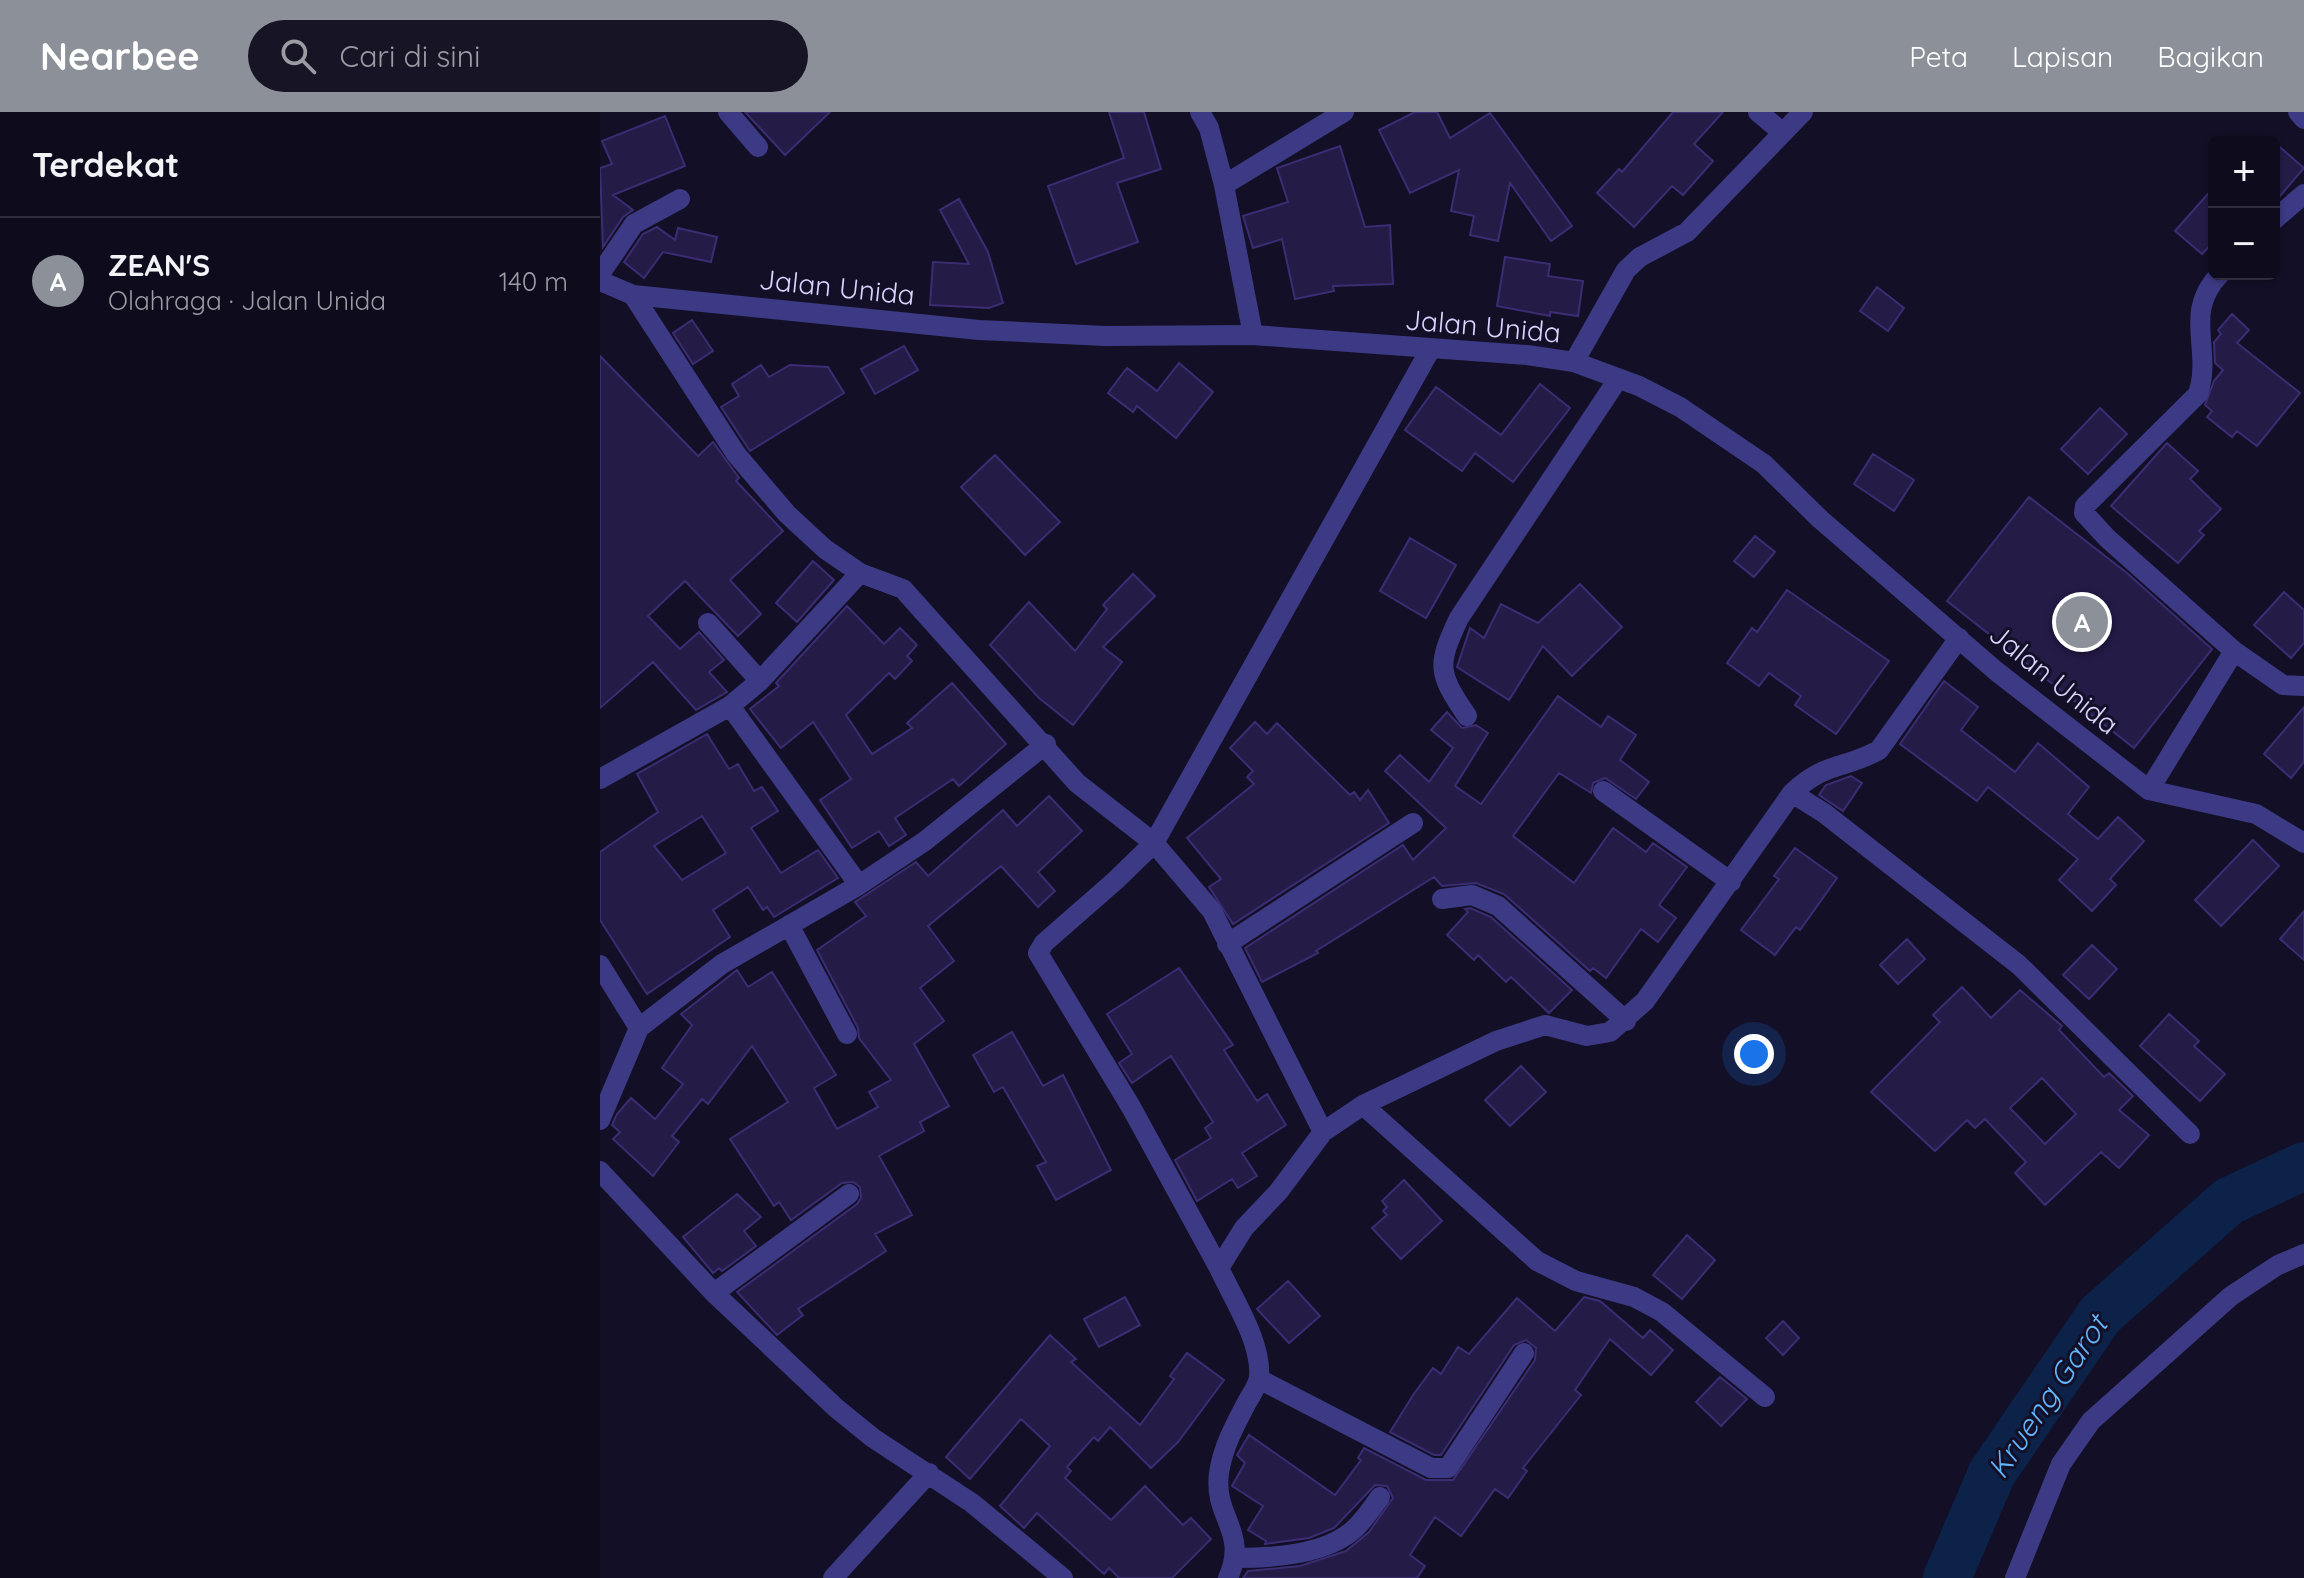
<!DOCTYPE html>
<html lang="id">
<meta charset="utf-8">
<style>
:root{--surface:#0e0b1c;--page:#171425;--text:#f1f3f6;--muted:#9b9ba3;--line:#2e2b3b;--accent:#8c9099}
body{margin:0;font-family:Quicksand,sans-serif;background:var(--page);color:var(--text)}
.controls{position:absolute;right:24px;top:24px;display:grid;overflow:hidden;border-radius:12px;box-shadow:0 2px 6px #0004}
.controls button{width:72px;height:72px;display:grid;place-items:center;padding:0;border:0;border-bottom:2px solid var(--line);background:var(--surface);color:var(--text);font:40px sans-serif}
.you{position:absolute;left:1154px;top:942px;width:28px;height:28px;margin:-20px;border:6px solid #fff;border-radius:50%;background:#1a73e8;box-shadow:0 0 0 12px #1a73e833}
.badge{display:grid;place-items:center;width:52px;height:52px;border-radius:50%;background:var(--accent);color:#fff;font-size:26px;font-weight:700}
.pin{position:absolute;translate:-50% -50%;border:4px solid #fff;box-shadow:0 2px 8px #0006}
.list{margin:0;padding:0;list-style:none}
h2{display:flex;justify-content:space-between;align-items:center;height:104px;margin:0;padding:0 32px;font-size:34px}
h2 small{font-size:26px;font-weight:400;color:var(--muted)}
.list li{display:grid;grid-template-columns:52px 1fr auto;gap:24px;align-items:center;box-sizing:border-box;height:128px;padding:0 32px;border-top:2px solid var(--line)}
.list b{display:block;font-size:30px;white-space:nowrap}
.list p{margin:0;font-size:26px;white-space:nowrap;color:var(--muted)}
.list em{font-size:26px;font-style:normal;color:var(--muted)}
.icon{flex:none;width:44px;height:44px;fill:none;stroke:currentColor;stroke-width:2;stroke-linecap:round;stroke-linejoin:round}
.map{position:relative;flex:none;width:1704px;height:1466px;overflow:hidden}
header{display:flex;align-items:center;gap:48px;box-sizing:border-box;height:112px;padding:0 40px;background:var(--accent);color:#fff}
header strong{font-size:38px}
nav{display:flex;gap:44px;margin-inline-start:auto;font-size:28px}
.search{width:560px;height:72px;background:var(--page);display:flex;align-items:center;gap:20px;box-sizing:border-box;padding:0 28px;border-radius:44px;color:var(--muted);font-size:30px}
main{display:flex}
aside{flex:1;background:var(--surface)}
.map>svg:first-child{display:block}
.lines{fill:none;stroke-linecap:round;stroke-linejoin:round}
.river{stroke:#0c2248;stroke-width:48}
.building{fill:#241b47;stroke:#3b2d73;stroke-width:2;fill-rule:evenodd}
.minor{stroke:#3d3a85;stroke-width:20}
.tertiary{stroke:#3d3a85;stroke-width:20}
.labels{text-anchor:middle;stroke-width:6;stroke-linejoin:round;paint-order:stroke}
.street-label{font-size:28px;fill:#d9d4ff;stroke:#130f26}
.water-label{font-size:30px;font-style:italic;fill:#62b6ff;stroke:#130f26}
</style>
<header>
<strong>Nearbee</strong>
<div class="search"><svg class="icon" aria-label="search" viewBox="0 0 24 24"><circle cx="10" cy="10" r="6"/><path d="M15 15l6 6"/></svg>Cari di sini</div>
<nav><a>Peta</a><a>Lapisan</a><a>Bagikan</a></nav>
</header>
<main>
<aside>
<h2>Terdekat<small></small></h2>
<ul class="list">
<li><span class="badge">A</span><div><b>ZEAN'S</b><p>Olahraga · Jalan Unida</p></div><em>140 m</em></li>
</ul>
</aside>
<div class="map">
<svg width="1704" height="1466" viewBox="0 0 1704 1466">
<rect width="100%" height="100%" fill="#130f26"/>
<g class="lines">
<path class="river" d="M 1347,1466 L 1392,1361 L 1500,1203 L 1629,1089 L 1704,1054"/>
</g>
<path class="building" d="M 145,0 L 230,0 L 185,43 Z
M 509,0 L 544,0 L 561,57 L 517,71 L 538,130 L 476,152 L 448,74 L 524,46 Z
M 815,0 L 837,0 L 850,26 L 890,1 L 972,114 L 951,129 L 910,71 L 898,129 L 870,123 L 874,104 L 851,99 L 859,58 L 810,81 L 779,18 Z
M 1073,0 L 1123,0 L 1094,32 L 1113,49 L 1083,83 L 1072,74 L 1034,115 L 997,81 L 1019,57 L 1022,60 Z
M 65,4 L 85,54 L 13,83 L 33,98 L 23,105 L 3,135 L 0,56 L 12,52 L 2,29 Z
M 1674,30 L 1704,56 L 1674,91 Z
M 740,34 L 765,115 L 790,113 L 793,172 L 733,174 L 734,179 L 695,187 L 682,127 L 653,136 L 643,104 L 688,90 L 677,56 Z
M 1614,75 L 1614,129 L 1602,142 L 1575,119 Z
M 359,87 L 388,140 L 403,191 L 389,196 L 330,193 L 333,150 L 369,152 L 340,98 Z
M 57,115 L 75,128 L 78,116 L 117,125 L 111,150 L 63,140 L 44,166 L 24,150 L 43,122 Z
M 905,145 L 950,152 L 948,164 L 983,169 L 978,204 L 950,200 L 950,204 L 897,194 Z
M 1277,175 L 1304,196 L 1288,219 L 1260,199 Z
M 1632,202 L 1649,218 L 1637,231 L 1700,281 L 1657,334 L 1637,319 L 1632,325 L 1607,305 L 1612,299 L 1605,293 L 1614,269 L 1623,258 L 1615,251 L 1614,230 L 1621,222 L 1618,218 Z
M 92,208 L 113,239 L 93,252 L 73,221 Z
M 304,234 L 318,258 L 275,282 L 261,257 Z
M 0,244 L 98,344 L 113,330 L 139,366 L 136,369 L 183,419 L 130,468 L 161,502 L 138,524 L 85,469 L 48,504 L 80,537 L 99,520 L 124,548 L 109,560 L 127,580 L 96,598 L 53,550 L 0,596 Z
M 579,251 L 613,280 L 576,326 L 537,294 L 533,300 L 508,281 L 527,256 L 557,279 Z
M 161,253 L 169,265 L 190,253 L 228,255 L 244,281 L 150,339 L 121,295 L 139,284 L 132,272 Z
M 940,272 L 970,296 L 913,370 L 875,341 L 862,359 L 805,318 L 836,275 L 901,323 Z
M 1500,296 L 1527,322 L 1488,362 L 1461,337 Z
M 1567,331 L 1598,359 L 1590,367 L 1621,397 L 1599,419 L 1604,423 L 1578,451 L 1511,394 Z
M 1273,342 L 1314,368 L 1294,399 L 1254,372 Z
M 395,343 L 460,410 L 425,443 L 361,375 Z
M 1429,385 L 1527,461 L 1612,537 L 1534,636 L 1347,489 Z
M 1155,424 L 1175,440 L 1154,465 L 1134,449 Z
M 810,426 L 856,453 L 826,506 L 780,479 Z
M 213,449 L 234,468 L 197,510 L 176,491 Z
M 533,462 L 555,484 L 503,535 L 522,550 L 473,613 L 439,586 L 390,533 L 429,490 L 475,539 L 507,497 L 503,493 Z
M 980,472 L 1022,515 L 972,564 L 943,534 L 909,588 L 857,555 L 870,516 L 884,526 L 901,492 L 938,511 Z
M 1187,478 L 1289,549 L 1236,622 L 1195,593 L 1201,584 L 1169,561 L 1159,574 L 1127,551 L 1152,516 L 1157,520 Z
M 1684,480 L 1704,498 L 1704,531 L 1691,546 L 1654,513 Z
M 247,494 L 284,532 L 300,516 L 317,533 L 307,544 L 312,549 L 295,567 L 289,561 L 246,603 L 272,642 L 312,616 L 307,611 L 352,571 L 406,632 L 359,674 L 353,667 L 295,706 L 306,723 L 289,734 L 279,719 L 252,736 L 220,688 L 251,667 L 213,610 L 181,636 L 150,597 L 179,574 L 176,571 Z
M 1344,569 L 1378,595 L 1361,618 L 1415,660 L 1438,631 L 1489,675 L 1468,702 L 1498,727 L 1518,705 L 1544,729 L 1510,767 L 1516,773 L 1492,799 L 1459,768 L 1478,747 L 1388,675 L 1377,689 L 1300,632 Z
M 958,584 L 1001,615 L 1008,604 L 1036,623 L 1020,648 L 1049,670 L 1036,687 L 1005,666 L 993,671 L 991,681 L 959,661 L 913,724 L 974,771 L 1013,716 L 1046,740 L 1053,731 L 1087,755 L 1059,793 L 1076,806 L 1058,830 L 1041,817 L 1006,866 L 993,856 L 990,859 L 904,782 L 876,771 L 842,774 L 834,765 L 716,839 L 718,841 L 662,870 L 645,836 L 803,733 L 813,748 L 846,716 L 785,659 L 800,643 L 829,670 L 853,636 L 831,618 L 847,600 L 862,616 L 876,613 L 888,621 L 855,674 L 881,692 Z
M 1704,595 L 1704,650 L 1691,666 L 1664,642 Z
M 655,610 L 667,622 L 677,611 L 750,683 L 754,680 L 760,688 L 768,678 L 789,711 L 633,812 L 609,775 L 621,767 L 587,726 L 654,672 L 647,665 L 653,659 L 630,636 Z
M 107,622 L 129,657 L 138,652 L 154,679 L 162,675 L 178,699 L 151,716 L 181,761 L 218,738 L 238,766 L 174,805 L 167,795 L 163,798 L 148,775 L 113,798 L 130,825 L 47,882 L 0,808 L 0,740 L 58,700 L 37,662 ZM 102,704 L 126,741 L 82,768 L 54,734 Z
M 1251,664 L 1262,671 L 1243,699 L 1219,683 L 1226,673 Z
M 449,684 L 482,719 L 438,760 L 455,779 L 438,795 L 401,754 L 328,814 L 354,849 L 320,876 L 344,909 L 314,932 L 349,994 L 320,1010 L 324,1019 L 279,1044 L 312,1103 L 275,1122 L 286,1139 L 198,1197 L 203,1203 L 177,1223 L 137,1180 L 257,1092 L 261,1086 L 260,1075 L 253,1070 L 242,1071 L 191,1108 L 179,1090 L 174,1094 L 130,1027 L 188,990 L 152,934 L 108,992 L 102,987 L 72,1024 L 79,1030 L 53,1064 L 13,1027 L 20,1020 L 12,1013 L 17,1002 L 31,986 L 55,1007 L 83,972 L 62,956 L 92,913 L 81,902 L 137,858 L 148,875 L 172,860 L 236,963 L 214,976 L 237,1017 L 278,995 L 269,980 L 291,968 L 259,926 L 258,916 L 217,838 L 266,804 L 255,790 L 316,750 L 328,764 L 403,698 L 417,714 Z
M 1653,728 L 1679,754 L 1621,814 L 1595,788 Z
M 1195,736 L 1237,766 L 1200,818 L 1196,815 L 1175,843 L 1141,818 L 1179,767 L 1174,764 Z
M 870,796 L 891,805 L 972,878 L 949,901 L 911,865 L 906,870 L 878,843 L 874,848 L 847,823 L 868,800 L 865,797 Z
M 1704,799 L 1704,848 L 1680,827 Z
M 1307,827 L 1325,847 L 1298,872 L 1280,853 Z
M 1492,833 L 1517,857 L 1489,887 L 1463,863 Z
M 579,856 L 633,933 L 624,938 L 657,989 L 667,982 L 686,1013 L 642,1041 L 657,1064 L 638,1076 L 632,1067 L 597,1089 L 575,1048 L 611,1026 L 605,1016 L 613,1010 L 571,944 L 532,971 L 519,951 L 532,942 L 507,902 Z
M 1362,875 L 1391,906 L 1420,878 L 1462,914 L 1459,918 L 1504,965 L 1509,961 L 1533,984 L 1519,998 L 1549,1023 L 1519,1056 L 1501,1040 L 1445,1093 L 1415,1061 L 1426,1050 L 1385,1007 L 1375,1016 L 1367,1008 L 1335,1039 L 1271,980 L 1340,910 L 1333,903 ZM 1442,966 L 1476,1002 L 1445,1032 L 1410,996 Z
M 1569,902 L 1599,929 L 1594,934 L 1625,962 L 1600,989 L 1540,934 Z
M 412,920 L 443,974 L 463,963 L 511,1058 L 456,1088 L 437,1054 L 446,1050 L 403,975 L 394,980 L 373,943 Z
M 921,954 L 946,980 L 910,1014 L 885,988 Z
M 804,1068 L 842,1109 L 801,1147 L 772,1116 L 787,1103 L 783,1099 L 787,1095 L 782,1089 Z
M 137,1082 L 161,1105 L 144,1119 L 156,1134 L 122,1159 L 119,1156 L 113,1161 L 83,1125 Z
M 1087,1123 L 1115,1148 L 1082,1187 L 1053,1163 Z
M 688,1169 L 720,1204 L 689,1231 L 657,1197 Z
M 525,1185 L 540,1213 L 499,1235 L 484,1207 Z
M 984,1185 L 1000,1189 L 1043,1226 L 1050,1218 L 1073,1238 L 1051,1263 L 1010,1227 L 975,1278 L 981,1283 L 923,1356 L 927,1359 L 908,1386 L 895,1377 L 861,1424 L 835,1405 L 810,1443 L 825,1454 L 817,1466 L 643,1466 L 648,1459 L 700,1454 L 746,1439 L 769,1420 L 793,1386 L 787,1374 L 775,1373 L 734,1416 L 709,1426 L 665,1432 L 666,1429 L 648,1418 L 663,1394 L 632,1374 L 645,1351 L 637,1343 L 649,1323 L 735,1383 L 761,1348 L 758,1346 L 764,1336 L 826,1368 L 853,1368 L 935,1248 L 936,1236 L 926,1228 L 914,1233 L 841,1343 L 834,1343 L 790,1320 L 813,1283 L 833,1256 L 841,1262 L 858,1235 L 869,1242 L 917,1186 L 955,1219 Z
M 1183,1209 L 1199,1226 L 1183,1243 L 1166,1226 Z
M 450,1223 L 476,1247 L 471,1250 L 540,1313 L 574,1267 L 570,1264 L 587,1241 L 624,1268 L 578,1330 L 551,1356 L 510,1315 L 498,1329 L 494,1325 L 467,1355 L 471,1359 L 465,1366 L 511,1408 L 545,1374 L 583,1413 L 591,1406 L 611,1427 L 572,1466 L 519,1466 L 509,1456 L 504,1462 L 437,1401 L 424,1416 L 400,1394 L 450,1334 L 421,1307 L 370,1367 L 346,1345 Z
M 1120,1265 L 1147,1287 L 1121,1314 L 1096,1290 Z"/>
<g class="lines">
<path class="minor" d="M 128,0 L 158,35
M 600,0 L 609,16 L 624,73
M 1158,0 L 1182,20
M 1698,0 L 1704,7
M 1674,108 L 1704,82
M 0,162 L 34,112 L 80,87
M 33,183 L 136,342 L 187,402 L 225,437 L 260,461 L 303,477 L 477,671 L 554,731 L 612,799 L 723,1020 L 679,1079 L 644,1116 L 619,1156 C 633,1187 662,1230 659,1265 C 658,1274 650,1284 646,1292 C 634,1315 623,1335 619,1361 C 613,1406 649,1419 628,1466
M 653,223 L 624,73 L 744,0
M 974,250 L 1026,158 L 1040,145 L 1087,120 L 1203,0
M 108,511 L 160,569
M 1634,539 L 1683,573 L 1704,574
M 130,594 L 259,773
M 867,604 C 837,560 837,553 859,506 L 1018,267
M 0,667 L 130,594 L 160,569 L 260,461
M 1549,678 L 1634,539 L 1507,426 L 1484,401 L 1485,394 L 1598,282 C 1613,237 1582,201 1620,162
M 1003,679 L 1131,770
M 1192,681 L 1224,701 L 1419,853 L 1590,1022
M 842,787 L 872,783 L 898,794 L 1026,909
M 189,813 L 247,922
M 627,832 L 813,711
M 0,853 L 39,916
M 763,993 L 937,1149 L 976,1169 L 1034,1185 L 1062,1200 L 1165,1285
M 0,1008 L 39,916 L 122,852 L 259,773 L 325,729 L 446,632
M 723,1020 L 763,993 L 896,929 L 945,913 L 987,924 L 1010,920 L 1045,889 L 1192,681 C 1226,649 1243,658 1279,638 L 1359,526
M 0,1059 L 114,1181 L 236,1296 L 273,1326 L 372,1391 L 463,1466
M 619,1156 L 531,995 L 438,841 L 444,831 L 516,768 L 554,731 L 830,238
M 114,1181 L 249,1082
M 659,1267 L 831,1356 L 848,1356 L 924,1241
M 637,1446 C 672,1446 724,1443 752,1419 C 763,1410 772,1396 780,1385
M 233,1466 L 329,1361
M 1415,1466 L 1461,1352 L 1491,1309 L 1631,1184 L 1678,1153 L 1704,1142"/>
<path class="tertiary" d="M 0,169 L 33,183 L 379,218 L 505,224 L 653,223 L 927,243 L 974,250 L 1039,274 L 1080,295 L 1164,352 L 1220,407 L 1396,559 L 1549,678 L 1656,702 L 1704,731"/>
</g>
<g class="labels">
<g class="street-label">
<text transform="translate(237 175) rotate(6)" y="10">Jalan Unida</text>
<text transform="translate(883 214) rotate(5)" y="10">Jalan Unida</text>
<text transform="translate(1454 567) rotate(39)" y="10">Jalan Unida</text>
</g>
<g class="water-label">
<text transform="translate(1448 1285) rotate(-56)" y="10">Krueng Garot</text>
</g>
</g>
</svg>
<div class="controls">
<button>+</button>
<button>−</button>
</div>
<div class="you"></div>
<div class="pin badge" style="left:1482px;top:510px">A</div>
</div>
</main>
